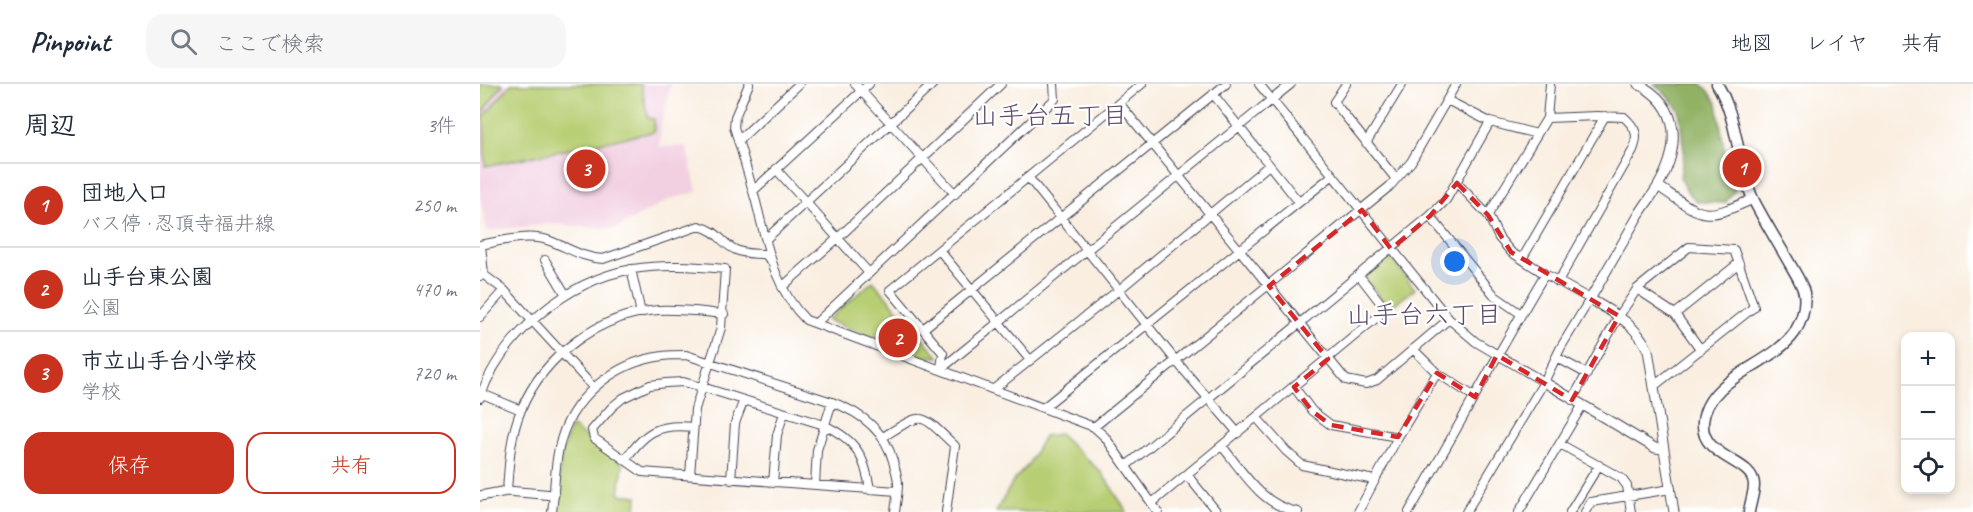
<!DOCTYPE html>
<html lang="ja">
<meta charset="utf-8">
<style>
:root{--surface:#fff;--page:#f6f6f7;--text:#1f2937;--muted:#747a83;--line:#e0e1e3;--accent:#c8321e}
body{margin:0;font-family:Caveat,"Klee One",sans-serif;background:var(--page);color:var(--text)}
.controls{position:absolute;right:18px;bottom:18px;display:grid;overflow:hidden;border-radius:12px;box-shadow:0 3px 9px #0003}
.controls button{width:54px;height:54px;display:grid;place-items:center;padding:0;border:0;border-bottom:2px solid var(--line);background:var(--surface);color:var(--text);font:30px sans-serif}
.you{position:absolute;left:975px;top:178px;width:21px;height:21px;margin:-15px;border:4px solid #fff;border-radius:50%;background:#1a73e8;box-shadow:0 0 0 9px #1a73e833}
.badge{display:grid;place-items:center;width:39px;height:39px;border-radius:50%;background:var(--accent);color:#fff;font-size:20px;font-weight:700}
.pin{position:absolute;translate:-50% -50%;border:3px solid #fff;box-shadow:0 2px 6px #0006}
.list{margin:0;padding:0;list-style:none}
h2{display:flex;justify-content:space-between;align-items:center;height:78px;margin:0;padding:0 24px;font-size:26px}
h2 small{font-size:20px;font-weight:400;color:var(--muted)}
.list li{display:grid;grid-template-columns:39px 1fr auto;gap:18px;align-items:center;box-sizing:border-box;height:84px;padding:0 24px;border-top:2px solid var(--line)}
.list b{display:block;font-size:22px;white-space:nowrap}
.list p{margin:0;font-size:20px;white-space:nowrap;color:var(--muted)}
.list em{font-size:20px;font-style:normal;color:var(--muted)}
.actions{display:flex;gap:12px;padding:18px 24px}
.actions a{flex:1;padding:14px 0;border:2px solid var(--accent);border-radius:18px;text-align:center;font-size:21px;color:var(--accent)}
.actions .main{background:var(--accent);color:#fff}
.icon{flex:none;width:33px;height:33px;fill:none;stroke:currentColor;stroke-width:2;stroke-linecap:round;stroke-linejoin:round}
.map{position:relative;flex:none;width:1493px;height:428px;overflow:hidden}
header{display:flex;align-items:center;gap:36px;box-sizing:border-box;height:84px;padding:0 30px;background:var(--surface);border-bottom:2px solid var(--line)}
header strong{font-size:28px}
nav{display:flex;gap:33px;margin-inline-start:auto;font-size:21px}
.search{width:420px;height:54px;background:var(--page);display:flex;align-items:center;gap:15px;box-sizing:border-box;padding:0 21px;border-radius:18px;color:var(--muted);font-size:22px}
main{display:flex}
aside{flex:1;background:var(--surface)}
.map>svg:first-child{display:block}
.built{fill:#f2cfe1}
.green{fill:#b7ce72;stroke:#6c7856;stroke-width:1.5}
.forest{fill:#91b164;stroke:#5a6a50;stroke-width:1.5}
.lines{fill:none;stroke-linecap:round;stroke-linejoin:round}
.minor-casing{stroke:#424154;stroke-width:10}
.tertiary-casing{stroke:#424154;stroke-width:11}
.secondary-casing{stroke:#424154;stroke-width:13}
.minor{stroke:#fff;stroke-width:8}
.tertiary{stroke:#fff;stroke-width:9}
.secondary{stroke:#fff;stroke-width:10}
.marked{fill:none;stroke:#d62828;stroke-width:4.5;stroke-dasharray:12 8;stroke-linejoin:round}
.labels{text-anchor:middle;stroke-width:4.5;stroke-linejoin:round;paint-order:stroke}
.neighbourhood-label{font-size:26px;fill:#5f4c6c;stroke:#fff}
</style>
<header>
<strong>Pinpoint</strong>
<div class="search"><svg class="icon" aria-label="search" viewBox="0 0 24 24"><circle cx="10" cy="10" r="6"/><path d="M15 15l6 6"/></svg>ここで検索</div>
<nav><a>地図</a><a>レイヤ</a><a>共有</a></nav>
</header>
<main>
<aside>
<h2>周辺<small>3件</small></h2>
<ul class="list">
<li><span class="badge">1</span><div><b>団地入口</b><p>バス停 · 忍頂寺福井線</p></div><em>250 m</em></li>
<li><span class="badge">2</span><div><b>山手台東公園</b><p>公園</p></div><em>470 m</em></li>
<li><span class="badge">3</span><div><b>市立山手台小学校</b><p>学校</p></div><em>720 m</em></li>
</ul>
<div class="actions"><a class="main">保存</a><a>共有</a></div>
</aside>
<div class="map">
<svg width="1493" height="428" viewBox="0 0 1493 428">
<rect width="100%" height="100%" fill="#fff"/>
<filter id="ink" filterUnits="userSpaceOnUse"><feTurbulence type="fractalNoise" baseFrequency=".0167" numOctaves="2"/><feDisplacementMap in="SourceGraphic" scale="12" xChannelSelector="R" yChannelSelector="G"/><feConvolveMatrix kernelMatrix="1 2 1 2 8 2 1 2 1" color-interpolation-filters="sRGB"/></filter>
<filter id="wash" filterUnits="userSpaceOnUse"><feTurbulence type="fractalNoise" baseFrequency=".008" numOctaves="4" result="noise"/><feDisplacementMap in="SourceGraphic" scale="24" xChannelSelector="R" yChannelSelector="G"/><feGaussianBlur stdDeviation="1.35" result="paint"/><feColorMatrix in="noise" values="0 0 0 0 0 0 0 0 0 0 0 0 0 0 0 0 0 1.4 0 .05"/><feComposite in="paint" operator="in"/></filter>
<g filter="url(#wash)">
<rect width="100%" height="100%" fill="#f9eee0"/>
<path class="built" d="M 23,0 L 191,0 L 182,36 L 179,63 L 206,62 L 217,108 L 190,115 L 135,145 L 69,140 L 7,147 L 0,115 L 0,43 L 2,29 Z"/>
<path class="green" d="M 0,0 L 23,0 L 2,29 L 0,43 Z
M 31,0 L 161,0 L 168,34 L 174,35 L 174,48 L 5,82 L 4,32 Z
M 908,170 L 935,205 L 909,224 L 882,191 Z
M 393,197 L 459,273 L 439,272 L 347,236 Z
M 91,342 L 143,380 L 139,410 L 157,412 L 156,428 L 76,428 L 81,372 Z
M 579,350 L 622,389 L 647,428 L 516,428 L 534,396 L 548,381 L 564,352 Z"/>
<path class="forest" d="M 1174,0 L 1221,0 L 1228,6 L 1237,19 L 1245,70 L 1257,103 L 1245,119 L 1217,118 L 1207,107 L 1200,93 L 1204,68 L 1199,26 L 1187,11 Z"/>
</g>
<g filter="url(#ink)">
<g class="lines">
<g class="minor-casing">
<path id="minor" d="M 269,0 L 255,33 L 254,43 C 262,68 269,93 276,118 C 287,160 294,205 326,236 L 614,343 L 625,353 L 678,428
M 375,0 L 475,110
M 779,0 L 969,235 L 996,258 L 1064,298
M 866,0 L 854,18 L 916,95
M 733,10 L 818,117
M 967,16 L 1010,38 L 1057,50
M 639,19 L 866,296 L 886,300 L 897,296 L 969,235
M 1067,34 L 1117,32 L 1144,33 C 1156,44 1159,51 1153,66 L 1078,198
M 258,57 L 319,0
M 886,59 L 922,0
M 296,85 L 389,189
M 548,93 L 696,277 L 758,349
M 977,99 L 1008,131 L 1019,154 L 1031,168 L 1065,190 L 1110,215 L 1081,263 L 1064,298 L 986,428
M 273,107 L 389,0
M 1008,131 L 1067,34 L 1070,0
M 950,132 L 1015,212 L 1041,230
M 286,155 L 453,0
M 0,161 C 22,157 49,149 70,157 C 89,164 103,174 123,175 L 219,142 C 241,148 239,158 256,166 C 264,170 276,170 285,170 L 291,177
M 1,161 L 4,191
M 460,167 L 550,276
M 1042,175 L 1125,32
M 65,176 L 86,211
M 151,185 L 161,229
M 0,192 L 4,191 L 24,206 L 114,304
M 302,203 L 358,154 L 521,0
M 1157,205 L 1195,230 L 1259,179
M 1195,230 L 1221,266
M 0,233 L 24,206
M 336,239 L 575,15 L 574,0
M 443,245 L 746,0
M 933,265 L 957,289 L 995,313
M 1076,273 L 1107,290
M 461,285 L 811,0
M 461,285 L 463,269 L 410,206 L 662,0
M 814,303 L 832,327 L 851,341 L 918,353
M 514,305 L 640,205 L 789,81
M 0,309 L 41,326
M 0,314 C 21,251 88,196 153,185 C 184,180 214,182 245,185 L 241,244 L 215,325 L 210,391
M 1092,316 L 1139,232 L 1157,205 L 1209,163 L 1254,166 L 1274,223 L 1174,302
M 563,324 L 853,91
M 777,334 L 806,367 L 822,381 L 894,396
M 614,343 L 910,102 L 931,78 L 976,0
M 403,353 C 445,327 439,328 475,362 L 466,428
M 1080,360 L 1141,394 L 1147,402 L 1151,428
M 742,362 C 763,388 782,422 818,428
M 145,376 C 165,348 178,339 213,343
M 646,382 L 950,132 L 966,116 L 1010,38
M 707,391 L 737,428
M 251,396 L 255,339 L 264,316
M 293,399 L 297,351 L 304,329
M 335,401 L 337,366 L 352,318
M 390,406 C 385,372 376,356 344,341 L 222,303 L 203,298 L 186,299 L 170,301 L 143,314 L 132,323 L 112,346 L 114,354 L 162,388 L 417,407
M 27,407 C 29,380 30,352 41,326 C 64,271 120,230 179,226 C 201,225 222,228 244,230
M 672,419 L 906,226 L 879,191
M 72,428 C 75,407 74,385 79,364 C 89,315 134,278 183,272 C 190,271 198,271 206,271 L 352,318 C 382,329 405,347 413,377 C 415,385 418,392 418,400 C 418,409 416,419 415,428
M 878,428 L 918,353 L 957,289
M 929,428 C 975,349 1018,269 1065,190
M 1039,428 L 1102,322
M 1090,428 L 1119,381
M 1105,428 L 1111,418 L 1191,405"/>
</g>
<g class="tertiary-casing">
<path id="tertiary" d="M 1158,0 C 1202,22 1200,64 1178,102 C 1172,112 1164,122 1158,132 C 1142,160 1126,188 1110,215 C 1134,229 1156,240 1168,266 L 1194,428
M 1178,102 C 1223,133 1222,138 1273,115
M 1064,298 L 1175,364 L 1183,365
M 0,412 L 27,407 L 74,411"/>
</g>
<g class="secondary-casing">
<path id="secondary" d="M 1237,0 C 1259,36 1256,79 1274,117 C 1285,138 1298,159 1310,180 C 1315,189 1322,199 1324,209 C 1326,223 1322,236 1315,248 C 1292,282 1227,293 1223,338 C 1220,375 1274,375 1274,401 C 1274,409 1270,420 1269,428"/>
</g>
<use href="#minor" class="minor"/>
<use href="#tertiary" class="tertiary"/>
<use href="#secondary" class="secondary"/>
</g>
</g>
<path class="marked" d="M 977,99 L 1008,131 L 1031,168 L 1139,232 L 1092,316 L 1017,271 L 995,313 L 957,289 L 918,353 L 851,341 L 832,327 L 814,303 L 848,275 L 789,202 L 882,126 L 911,165 L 950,132 Z"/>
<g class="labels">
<g class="neighbourhood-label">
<text x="570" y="40">山手台五丁目</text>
<text x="944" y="239">山手台六丁目</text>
</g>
</g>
</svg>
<div class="controls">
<button>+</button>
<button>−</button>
<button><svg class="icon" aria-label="locate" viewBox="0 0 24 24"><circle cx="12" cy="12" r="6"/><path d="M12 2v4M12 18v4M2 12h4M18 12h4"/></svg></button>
</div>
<div class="you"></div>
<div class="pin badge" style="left:1262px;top:84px">1</div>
<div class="pin badge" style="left:418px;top:254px">2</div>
<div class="pin badge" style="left:106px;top:85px">3</div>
</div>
</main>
